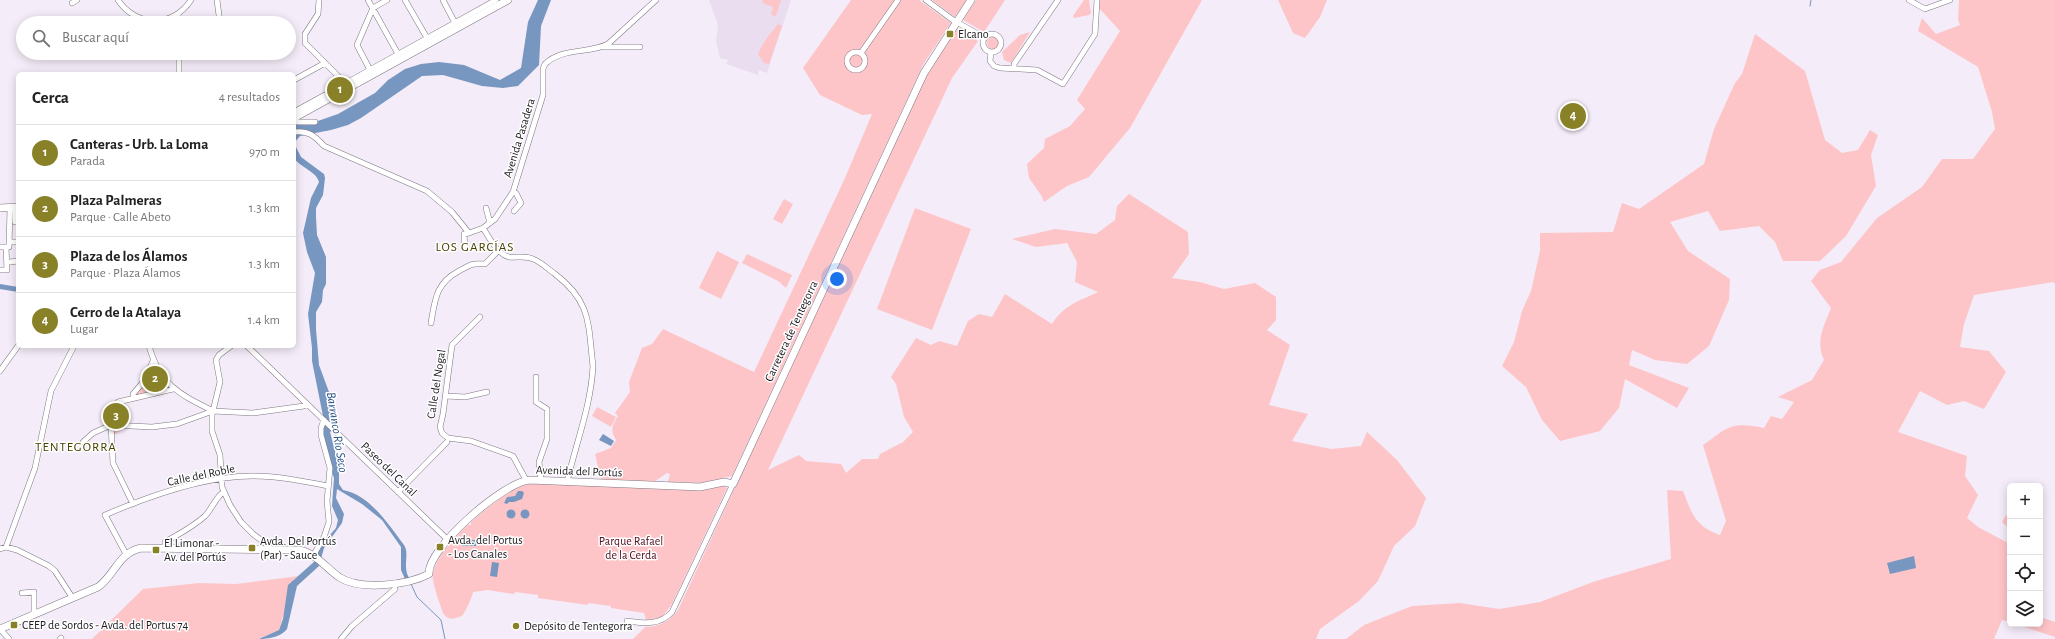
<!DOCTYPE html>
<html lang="es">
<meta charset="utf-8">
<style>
:root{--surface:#fff;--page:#f2f2f2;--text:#222;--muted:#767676;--line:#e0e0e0;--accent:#898128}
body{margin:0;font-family:"Alegreya Sans",sans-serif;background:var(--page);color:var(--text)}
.controls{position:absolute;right:12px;bottom:12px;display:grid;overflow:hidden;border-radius:6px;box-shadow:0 2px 10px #0003}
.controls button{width:36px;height:36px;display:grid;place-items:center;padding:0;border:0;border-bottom:1px solid var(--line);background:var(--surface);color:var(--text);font:20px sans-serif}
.you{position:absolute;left:837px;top:279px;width:14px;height:14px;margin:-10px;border:3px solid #fff;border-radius:50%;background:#1a73e8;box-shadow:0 0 0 6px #1a73e833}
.badge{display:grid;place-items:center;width:26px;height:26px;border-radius:50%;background:var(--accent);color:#fff;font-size:13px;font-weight:700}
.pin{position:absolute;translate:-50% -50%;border:2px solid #fff;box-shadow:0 1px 4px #0006}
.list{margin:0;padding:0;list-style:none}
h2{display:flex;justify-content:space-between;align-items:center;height:52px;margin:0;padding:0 16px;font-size:17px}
h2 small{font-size:13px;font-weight:400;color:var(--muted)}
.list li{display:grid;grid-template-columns:26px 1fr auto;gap:12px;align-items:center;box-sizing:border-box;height:56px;padding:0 16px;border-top:1px solid var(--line)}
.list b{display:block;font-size:15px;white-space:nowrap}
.list p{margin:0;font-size:13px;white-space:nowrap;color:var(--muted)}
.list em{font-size:13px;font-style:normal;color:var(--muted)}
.icon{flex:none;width:22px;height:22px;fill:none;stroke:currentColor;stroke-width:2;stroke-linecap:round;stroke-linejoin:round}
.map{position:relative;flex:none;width:2055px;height:639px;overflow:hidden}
.search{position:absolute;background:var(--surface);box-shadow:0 2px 10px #0003;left:16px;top:16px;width:280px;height:44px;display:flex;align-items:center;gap:10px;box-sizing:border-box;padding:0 14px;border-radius:22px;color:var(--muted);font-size:15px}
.panel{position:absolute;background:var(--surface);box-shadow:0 2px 10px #0003;left:16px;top:72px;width:280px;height:276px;border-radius:6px}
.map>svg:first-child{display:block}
.built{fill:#eaddf0}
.green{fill:#fec5c8}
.water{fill:#7796c0}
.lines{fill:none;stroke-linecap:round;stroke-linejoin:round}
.stream{stroke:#7796c0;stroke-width:1}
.minor-casing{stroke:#7e7681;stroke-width:6}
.major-casing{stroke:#7e7681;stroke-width:8}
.minor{stroke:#fff;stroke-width:5}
.major{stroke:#fff;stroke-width:7}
.poi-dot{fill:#898128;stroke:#fff;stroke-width:1.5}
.labels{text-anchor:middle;stroke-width:3;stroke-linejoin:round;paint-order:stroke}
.poi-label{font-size:12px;fill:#1c191e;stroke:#fff;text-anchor:start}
.street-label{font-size:12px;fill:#1c191e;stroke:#fff}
.park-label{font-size:12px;fill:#520b1b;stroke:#fff}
.neighbourhood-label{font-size:13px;letter-spacing:1px;fill:#484200;stroke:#fff}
.water-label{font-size:13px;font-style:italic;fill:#275187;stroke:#fff}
</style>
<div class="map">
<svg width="2055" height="639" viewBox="0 0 2055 639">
<rect width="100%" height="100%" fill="#f4ecf8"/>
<path class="built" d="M 709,0 L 791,0 L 767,73 L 759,70 L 758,75 L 726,64 L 728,60 L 720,58 L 716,41 L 718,25 Z"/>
<path class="green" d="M 763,0 L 781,0 L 776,16 L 771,15 L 773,7 L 762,3 Z
M 851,0 L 919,0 L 951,23 L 924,63 L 732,476 L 702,483 L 668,482 L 670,474 L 667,473 L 654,482 L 601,480 L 595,454 L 611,448 L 616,440 C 610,430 612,426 618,416 L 615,413 L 630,392 L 629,382 L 642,348 L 652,344 L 663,329 L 754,372 L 845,178 L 872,114 L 862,115 L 820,95 L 803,68 Z
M 932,0 L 967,0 L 955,17 Z
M 976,0 L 1005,0 L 984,32 L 963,20 Z
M 1084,0 L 1089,0 L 1091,13 L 1089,15 L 1074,18 L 1073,16 Z
M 1100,0 L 1202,0 L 1130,128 L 1089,177 L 1067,186 L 1044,202 L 1041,195 L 1029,178 L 1027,164 L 1044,148 L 1045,139 L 1070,126 L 1085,109 L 1077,100 L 1120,31 L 1099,8 Z
M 1278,0 L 1327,0 L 1320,17 L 1305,38 L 1293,33 Z
M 1959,0 L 2055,0 L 2055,284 L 2053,282 L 1974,295 L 1964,324 L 1960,347 L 1989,351 L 2006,372 L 1984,409 L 1964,401 L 1947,405 L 1920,391 L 1898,432 L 1967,456 L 1965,476 L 1978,495 L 1967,518 L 1978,527 L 2010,544 L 2010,622 L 2002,620 L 1994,639 L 1346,639 L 1364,625 L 1412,606 L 1460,603 L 1499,609 L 1540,602 L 1593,582 L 1671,559 L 1667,490 L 1683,491 C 1692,514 1695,526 1720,535 L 1726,521 L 1703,445 C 1728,427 1731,421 1764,428 L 1771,416 L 1782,419 L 1794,402 L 1778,397 L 1812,380 L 1824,360 C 1815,341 1824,326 1831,308 L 1811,281 L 1820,270 L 1841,262 L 1877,218 L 1922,187 L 1942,159 L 1973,159 L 1995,129 L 1992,112 L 1978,67 L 1918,31 L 1922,18 L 1936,34 L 1960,25 L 1958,20 Z
M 778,24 L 782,26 L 769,64 L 764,63 L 758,54 C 763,42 770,34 778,24 Z
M 957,28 L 978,41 L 952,78 L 768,470 L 799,455 L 806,461 L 841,464 L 846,473 L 862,459 L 878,459 L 880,454 L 903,442 L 913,432 L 904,417 L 896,384 L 891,377 L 916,338 L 931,345 L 939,341 L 957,346 L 968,321 L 979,314 L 992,317 L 1005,294 L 1052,324 C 1064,305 1079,301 1098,292 L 1075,282 L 1077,262 L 1067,243 L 1036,247 L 1012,239 L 1055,229 L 1096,234 L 1115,220 L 1117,206 L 1129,194 L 1188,232 L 1189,254 L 1172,278 L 1200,282 L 1224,289 L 1255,283 L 1276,297 L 1276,320 L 1267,330 L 1290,345 L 1269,405 L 1308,414 L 1292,441 L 1331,449 L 1361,446 L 1367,432 L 1397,460 L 1426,498 L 1415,526 L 1394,546 L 1378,581 L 1359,601 L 1320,629 L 1316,639 L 633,639 L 645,627 C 659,627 670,621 678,610 L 930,67 Z
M 1030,32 L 1011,63 L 1004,60 L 1002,52 L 1020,35 Z
M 1755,34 L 1805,71 L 1825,140 L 1842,153 L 1858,150 L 1870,130 L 1878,135 L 1871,155 L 1876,186 L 1846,236 L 1820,261 L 1783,261 L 1775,242 L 1759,226 L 1720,231 L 1708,211 L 1670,222 L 1688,251 L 1730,279 L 1729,300 L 1709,346 L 1687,364 L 1655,360 L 1632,350 L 1629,365 L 1689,388 L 1677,408 L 1625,379 L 1619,408 L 1600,431 L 1560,441 L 1542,420 L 1526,387 L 1502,366 L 1514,342 L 1522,311 L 1531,291 L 1540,251 L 1540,233 L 1613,232 L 1622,203 L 1639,209 L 1704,164 L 1714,129 L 1735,83 L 1742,74 Z
M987 43a6 6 0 1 1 12 0a6 6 0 1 1-12 0Z
M 784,199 L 793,204 L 782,224 L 773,219 Z
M 915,208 L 971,229 L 932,330 L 877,309 Z
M 717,251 L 739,262 L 721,299 L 699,288 Z
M 747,254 L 792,275 L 786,288 L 778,281 L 742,263 Z
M 153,361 L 173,389 L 134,398 Z
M 115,401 L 130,424 L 114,435 L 107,428 L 106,424 L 110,402 Z
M 597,407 L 616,417 L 611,427 L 592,416 Z
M 530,483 L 658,489 L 720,484 L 727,488 L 672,604 L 662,617 L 646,620 L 644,613 L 611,608 L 611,606 L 588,603 L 588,605 L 538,598 L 538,595 L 515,592 L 514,594 L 488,590 L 473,592 C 472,598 465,612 462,616 C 454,619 448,621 443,613 C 439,602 435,591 433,580 C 430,563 456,536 468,525 L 471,525 L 471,522 C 489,507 507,490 530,483 Z
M 2006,515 L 2010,515 L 2010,530 L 2002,522 Z
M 299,576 L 294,579 L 279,630 L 259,639 L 92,639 L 143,589 L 199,583 L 236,584 Z
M 2040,617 L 2055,622 L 2055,637 L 2015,624 L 2040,624 Z"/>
<path class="water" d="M 538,0 L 551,0 L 541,26 L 539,65 L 518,86 L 503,88 L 482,86 L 443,75 L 422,76 L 361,118 L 348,125 L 331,130 L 300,136 L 294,143 L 301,157 L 324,174 L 325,178 L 323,195 L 316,208 L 316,217 L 317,235 L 326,257 L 326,284 L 323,290 L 322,302 L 316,312 L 316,329 L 319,365 L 329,392 L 333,429 L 330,432 L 339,467 L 339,484 L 343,490 C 370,495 388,524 404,545 C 410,554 402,566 409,578 L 405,579 L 401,570 L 401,547 L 382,520 L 362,504 L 337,489 L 336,498 L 344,514 L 342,523 L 324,548 L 319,566 L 297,586 L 287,629 C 281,637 268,639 259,639 L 279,630 L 283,619 L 288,585 L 315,561 L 313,556 L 324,537 L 329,536 L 336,528 L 338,520 L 332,506 L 334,478 L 322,442 L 324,421 L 312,361 L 312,348 L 308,314 L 315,273 L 307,252 L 303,233 L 311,198 L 319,182 C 317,172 300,167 294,158 L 294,123 L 315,122 L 338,114 L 375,93 L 388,80 L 405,69 L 421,64 L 439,62 L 464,65 L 500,80 L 521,68 L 528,22 Z
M 0,284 L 18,287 L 18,292 L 0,289 Z
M 603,434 L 614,441 L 611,446 L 599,440 Z
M 518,491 L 522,491 L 524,493 L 522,499 L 514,502 L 509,502 L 507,504 L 504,503 L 507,497 L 515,496 Z
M520.5 514a4.5 4.5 0 1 1 9 0a4.5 4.5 0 1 1-9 0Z
M506.5 514a4.5 4.5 0 1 1 9 0a4.5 4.5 0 1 1-9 0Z
M 462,540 L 476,540 L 476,546 L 462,546 Z
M 1914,556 L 1916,568 L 1890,574 L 1887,563 Z
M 492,562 L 499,563 L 497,577 L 490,576 Z"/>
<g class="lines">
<path class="stream" d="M 1810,6 L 1811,0
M 411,584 L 417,597 L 441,620 L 445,639"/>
<g class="minor-casing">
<path id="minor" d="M 118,0 C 136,27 173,28 191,0
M 217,0 L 220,23
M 319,0 L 318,14 L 305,34 L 305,43 L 343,81 L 350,84
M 368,0 L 398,54
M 405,0 L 427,38
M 443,0 L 455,23
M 926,0 L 953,20 L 985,38
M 1909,0 L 1925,9 L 1950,0
M 72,3 L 77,0
M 178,15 L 179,23
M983 43a9 9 0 1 1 18 0a9 9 0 1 1-18 0Z
M 603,47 L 640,47
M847 61a9 9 0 1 1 18 0a9 9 0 1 1-18 0Z
M 991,52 L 990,61 L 994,66 L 1000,68 L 1037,70 L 1063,84 L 1095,34 L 1097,0
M 861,53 L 898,0
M 1014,68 L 1014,64 L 1058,0
M 370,70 L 357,45 L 373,8 L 387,0
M 179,74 L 179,53
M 294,80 L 325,63
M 348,82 L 496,0
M 294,112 L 325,95
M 295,118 L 297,122 L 315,122
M 294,132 C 308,130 315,136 324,146 L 427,191 L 452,212 L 469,233 L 483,228 L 495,219 L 513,192 L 543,95 L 543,69 L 545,64 C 563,47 589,54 608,44 L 656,0
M 513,192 L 516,193 L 521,203 L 514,211
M 15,208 L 15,222 L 18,222
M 486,208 L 490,223
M 483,228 C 489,237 497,254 509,257 C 517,258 525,255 533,259 C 541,262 548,269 555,274 C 592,302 588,325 593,366 C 591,406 576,443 567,482
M 12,242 L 18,242
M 0,247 L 9,247 L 10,208
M 465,248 L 464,234 L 469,233
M 10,262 L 18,261
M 0,270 L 7,270 L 6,247
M 480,317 L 452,345 L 443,414 L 440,427 L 442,433 L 448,438 L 471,441 L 513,456 L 526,480
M 431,323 C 435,299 436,283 459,271 C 471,265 470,263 485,264 L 498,251
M 149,346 C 160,385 179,394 213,411
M 231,346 L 219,355 L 216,360 L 220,382 L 212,415 L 212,431 L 220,455 L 222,487 L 230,505 L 241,522 L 253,534 L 269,546 L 269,549
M 247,346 L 448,540
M 0,371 L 18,346
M 536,377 L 536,402 L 547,409 L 547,439 L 539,462 L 541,480
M 446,396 L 465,397 L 487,392
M 134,398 L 133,394 L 144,381 L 153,361
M 118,425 L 113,407 L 118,402 L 173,389
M 83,442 L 93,433 L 111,425
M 398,492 L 447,442
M 133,504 L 113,463 L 111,425 L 152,427 L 177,424 L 213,411 L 253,413 L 304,406 L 307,404
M 6,547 L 35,468 L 51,391 L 74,346
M 165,547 L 165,542 C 179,534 193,527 205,516 C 212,509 216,496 224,492
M 0,549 L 6,547 L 17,550 L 49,566 L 55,571 L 72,597
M 126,554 L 105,515 C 149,496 204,476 252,476 C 278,476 303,481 328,486
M 313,556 L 324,537 L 329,522 L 327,501 L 330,468 L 321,435 L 321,428 L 324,420
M 22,593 L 34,592 L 34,614
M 627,621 C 644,623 659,626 672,612 L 733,484
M 0,629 L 9,639
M 60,639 L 61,638
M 341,639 L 352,626 L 395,589"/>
</g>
<g class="major-casing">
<path id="major" d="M 294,118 L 508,0
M 0,208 L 18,207
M 0,629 L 98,587 C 115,575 118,553 141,548 L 299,550 C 316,553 325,567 339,577 C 360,591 408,585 429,574 C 427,548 505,481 530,480 L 700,487 L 724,482 L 733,484 L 924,73 L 971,0"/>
</g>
<use href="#minor" class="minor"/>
<use href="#major" class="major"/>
</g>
<g class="poi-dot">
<rect x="946" y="30" width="8" height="8" rx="2"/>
<rect x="436" y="543" width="8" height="8" rx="2"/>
<rect x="248" y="544" width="8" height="8" rx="2"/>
<rect x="152" y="546" width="8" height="8" rx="2"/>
<rect x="10" y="621" width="8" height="8" rx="2"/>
<circle cx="516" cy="626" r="4"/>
</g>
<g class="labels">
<g class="poi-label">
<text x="958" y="38">Elcano</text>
<text x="448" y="544">Avda. del Portus<tspan x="448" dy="14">- Los Canales</tspan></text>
<text x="260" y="545">Avda. Del Portús<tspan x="260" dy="14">(Par) - Sauce</tspan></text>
<text x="164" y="547">El Limonar -<tspan x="164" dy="14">Av. del Portús</tspan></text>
<text x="22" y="629">CEEP de Sordos - Avda. del Portus 74</text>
<text x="524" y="630">Depósito de Tentegorra</text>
</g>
<g class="street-label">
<text transform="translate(519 138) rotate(-73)" y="4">Avenida Pasadera</text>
<text transform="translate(791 331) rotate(-65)" y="4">Carretera de Tentegorra</text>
<text transform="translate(436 384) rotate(-81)" y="4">Calle del Nogal</text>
<text transform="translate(389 469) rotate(44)" y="4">Paseo del Canal</text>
<text transform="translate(579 471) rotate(2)" y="4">Avenida del Portús</text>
<text transform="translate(201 475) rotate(-12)" y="4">Calle del Roble</text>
</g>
<g class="park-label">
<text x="631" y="545">Parque Rafael<tspan x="631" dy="14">de la Cerda</tspan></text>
</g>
<g class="neighbourhood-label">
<text x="475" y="251">LOS GARCÍAS</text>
<text x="76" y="451">TENTEGORRA</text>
</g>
<g class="water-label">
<text transform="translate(338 432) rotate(81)" y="5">Barranco Río Seco</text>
</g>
</g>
</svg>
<div class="controls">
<button>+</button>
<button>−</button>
<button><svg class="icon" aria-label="locate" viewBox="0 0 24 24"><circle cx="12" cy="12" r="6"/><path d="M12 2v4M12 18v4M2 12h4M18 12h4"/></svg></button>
<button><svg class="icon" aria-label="layers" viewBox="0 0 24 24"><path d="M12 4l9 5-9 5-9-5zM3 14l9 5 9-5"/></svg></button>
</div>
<div class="you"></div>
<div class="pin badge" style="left:340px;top:90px">1</div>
<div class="pin badge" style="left:155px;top:379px">2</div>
<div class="pin badge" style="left:116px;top:416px">3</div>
<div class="pin badge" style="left:1573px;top:116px">4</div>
<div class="search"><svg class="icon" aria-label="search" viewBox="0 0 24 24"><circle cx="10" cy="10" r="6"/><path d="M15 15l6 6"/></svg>Buscar aquí</div>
<section class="panel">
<h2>Cerca<small>4 resultados</small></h2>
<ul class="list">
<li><span class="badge">1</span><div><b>Canteras - Urb. La Loma</b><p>Parada</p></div><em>970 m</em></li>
<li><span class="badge">2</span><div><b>Plaza Palmeras</b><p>Parque · Calle Abeto</p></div><em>1.3 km</em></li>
<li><span class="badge">3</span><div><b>Plaza de los Álamos</b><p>Parque · Plaza Álamos</p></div><em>1.3 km</em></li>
<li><span class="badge">4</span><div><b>Cerro de la Atalaya</b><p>Lugar</p></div><em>1.4 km</em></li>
</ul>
</section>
</div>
